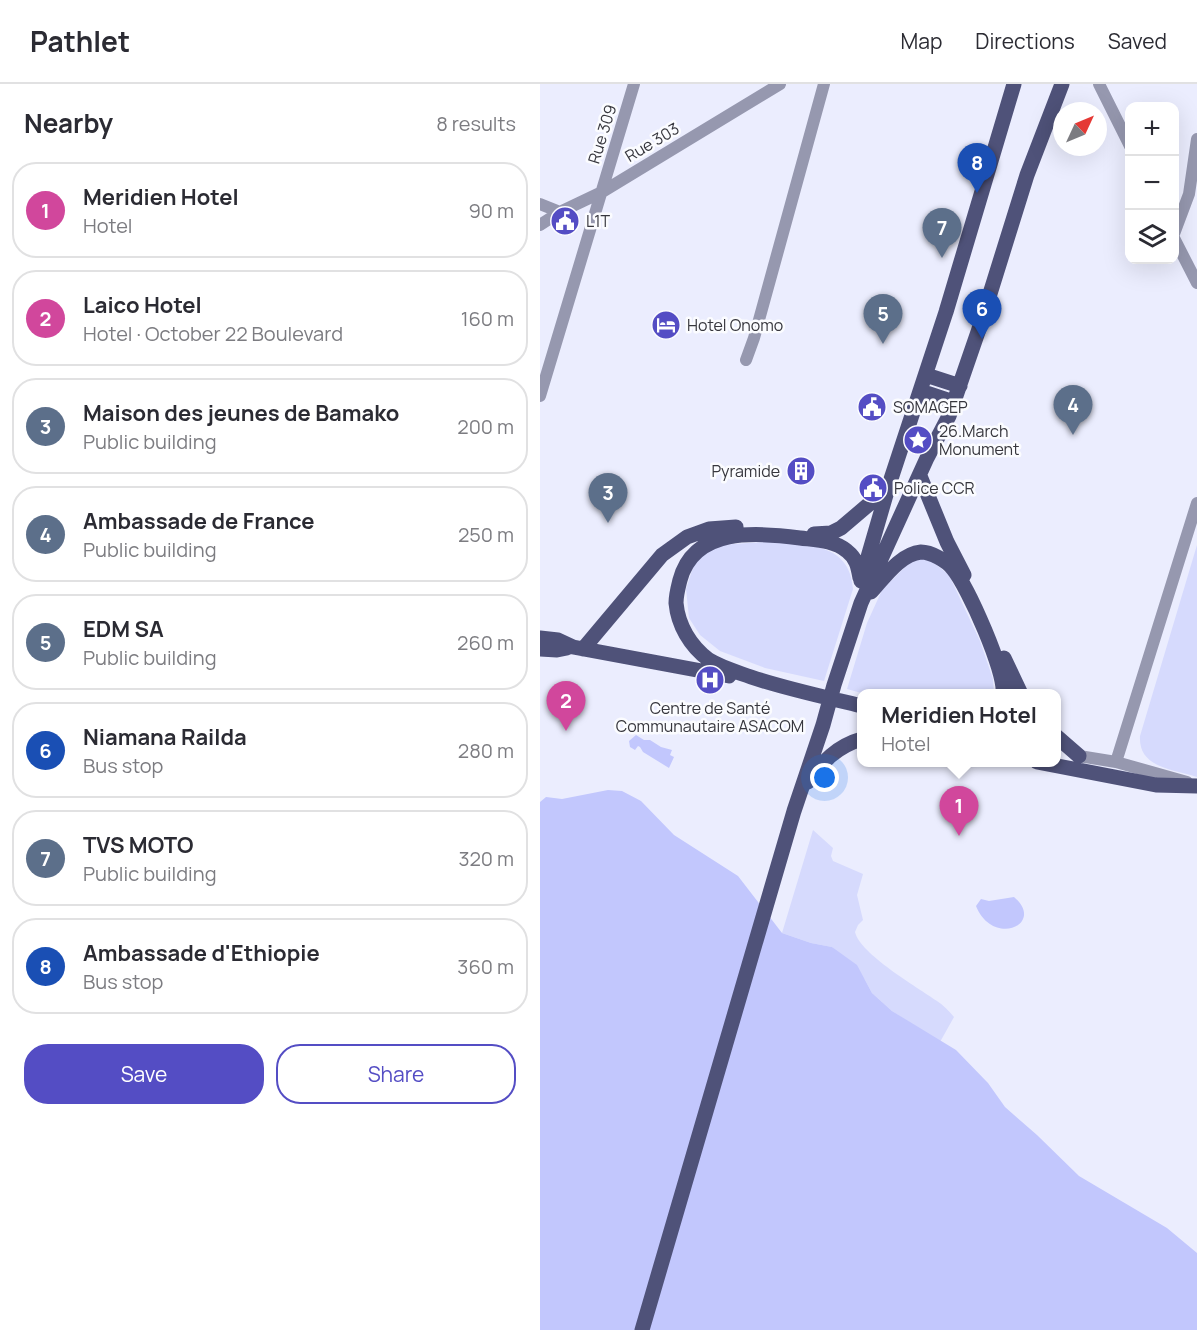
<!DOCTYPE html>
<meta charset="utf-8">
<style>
:root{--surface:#fff;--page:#f2f2f3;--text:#2b2b33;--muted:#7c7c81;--line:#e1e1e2;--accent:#544dc4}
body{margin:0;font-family:Manrope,sans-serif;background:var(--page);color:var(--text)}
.controls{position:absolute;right:18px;top:18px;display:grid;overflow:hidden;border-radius:12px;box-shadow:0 6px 24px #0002}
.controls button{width:54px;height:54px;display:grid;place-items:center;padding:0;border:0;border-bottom:2px solid var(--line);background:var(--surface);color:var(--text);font:30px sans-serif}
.compass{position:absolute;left:513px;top:18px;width:54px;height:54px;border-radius:50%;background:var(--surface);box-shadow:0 6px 24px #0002;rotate:46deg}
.you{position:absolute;left:285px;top:694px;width:21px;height:21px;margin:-15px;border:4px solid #fff;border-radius:50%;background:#1a73e8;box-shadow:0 0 0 9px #1a73e833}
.badge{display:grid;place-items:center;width:39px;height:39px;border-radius:50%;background:var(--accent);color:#fff;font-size:20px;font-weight:700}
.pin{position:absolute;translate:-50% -50px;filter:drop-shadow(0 2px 3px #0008)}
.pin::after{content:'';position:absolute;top:32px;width:21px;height:18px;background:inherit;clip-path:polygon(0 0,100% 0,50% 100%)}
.popup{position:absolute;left:317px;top:605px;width:204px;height:78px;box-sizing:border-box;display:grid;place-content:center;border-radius:12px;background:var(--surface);filter:drop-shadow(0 2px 4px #0005);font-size:20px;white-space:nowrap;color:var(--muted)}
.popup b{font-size:22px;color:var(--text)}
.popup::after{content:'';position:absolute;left:50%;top:100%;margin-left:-12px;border:12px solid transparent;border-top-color:var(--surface)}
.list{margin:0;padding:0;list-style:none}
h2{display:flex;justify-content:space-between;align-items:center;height:78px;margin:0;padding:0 24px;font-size:26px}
h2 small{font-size:20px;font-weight:400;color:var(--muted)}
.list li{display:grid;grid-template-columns:39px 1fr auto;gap:18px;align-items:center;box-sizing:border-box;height:96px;margin:0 12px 12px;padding:0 12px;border:2px solid var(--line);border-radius:24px}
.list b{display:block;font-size:22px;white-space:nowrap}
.list p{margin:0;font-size:20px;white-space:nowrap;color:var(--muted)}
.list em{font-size:20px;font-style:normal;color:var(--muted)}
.actions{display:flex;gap:12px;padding:18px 24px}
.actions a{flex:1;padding:14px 0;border:2px solid var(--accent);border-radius:24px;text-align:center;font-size:21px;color:var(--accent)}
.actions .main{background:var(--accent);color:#fff}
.icon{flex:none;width:33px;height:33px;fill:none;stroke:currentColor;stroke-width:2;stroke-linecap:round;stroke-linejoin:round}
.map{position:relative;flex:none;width:657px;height:1246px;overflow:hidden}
header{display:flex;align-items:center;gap:36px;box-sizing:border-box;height:84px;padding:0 30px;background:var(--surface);border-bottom:2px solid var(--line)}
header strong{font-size:28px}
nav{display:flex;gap:33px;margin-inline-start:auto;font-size:21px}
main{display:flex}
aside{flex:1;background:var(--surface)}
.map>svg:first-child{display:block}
.green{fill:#d6dafd}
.water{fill:#c2c7fd}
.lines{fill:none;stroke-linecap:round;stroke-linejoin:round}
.minor{stroke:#9698af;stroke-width:12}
.tertiary{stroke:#9698af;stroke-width:12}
.primary{stroke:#4f5279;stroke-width:15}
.labels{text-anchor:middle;stroke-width:5;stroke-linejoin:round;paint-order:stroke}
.street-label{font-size:16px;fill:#37373e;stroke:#fbfcff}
.poi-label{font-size:16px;fill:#37373e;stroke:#fbfcff;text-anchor:start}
</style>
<header>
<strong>Pathlet</strong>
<nav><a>Map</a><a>Directions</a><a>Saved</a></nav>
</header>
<main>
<aside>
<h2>Nearby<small>8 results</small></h2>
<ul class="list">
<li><span class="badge" style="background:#d1479c">1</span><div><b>Meridien Hotel</b><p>Hotel</p></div><em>90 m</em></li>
<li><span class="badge" style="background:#d1479c">2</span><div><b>Laico Hotel</b><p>Hotel · October 22 Boulevard</p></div><em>160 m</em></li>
<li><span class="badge" style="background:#5c6f8a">3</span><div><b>Maison des jeunes de Bamako</b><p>Public building</p></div><em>200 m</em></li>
<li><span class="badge" style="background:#5c6f8a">4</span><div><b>Ambassade de France</b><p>Public building</p></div><em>250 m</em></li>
<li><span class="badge" style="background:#5c6f8a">5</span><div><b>EDM SA</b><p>Public building</p></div><em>260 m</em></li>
<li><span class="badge" style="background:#1a4fb4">6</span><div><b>Niamana Railda</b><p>Bus stop</p></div><em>280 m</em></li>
<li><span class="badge" style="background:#5c6f8a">7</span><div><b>TVS MOTO</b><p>Public building</p></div><em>320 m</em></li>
<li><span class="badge" style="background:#1a4fb4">8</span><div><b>Ambassade d'Ethiopie</b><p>Bus stop</p></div><em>360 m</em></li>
</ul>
<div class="actions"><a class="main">Save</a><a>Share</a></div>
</aside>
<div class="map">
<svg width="657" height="1246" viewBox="0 0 657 1246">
<rect width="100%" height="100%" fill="#ebedfe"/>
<path class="green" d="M 237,457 C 273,462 310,461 313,505 L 284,597 L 225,584 L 180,567 L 160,551 L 149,534 L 146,505 L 155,477 L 178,461 Z
M 657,461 L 657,693 C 633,685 598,684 600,652 Z
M 387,473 L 409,491 L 440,557 L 453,595 L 454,609 L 325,610 L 307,605 L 327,539 L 342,506 L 372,476 Z
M 273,746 L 293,764 L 291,772 L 293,777 L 323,790 L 317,811 L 323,836 L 318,841 L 315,848 C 320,870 377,903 397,917 C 403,921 409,927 414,933 L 400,958 L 352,927 L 332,909 L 325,896 L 292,863 L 271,859 L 242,849 Z"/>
<path class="water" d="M 96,651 L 104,656 L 110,656 L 121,663 L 132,666 L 130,671 L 134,673 L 129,684 L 103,668 L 100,663 L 98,662 L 95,666 L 90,663 L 89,657 Z
M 68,706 L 82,707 L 101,717 L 134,751 L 198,792 L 242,849 L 271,859 L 292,863 L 317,881 L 332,909 L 352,927 L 416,966 L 448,999 L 465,1023 L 497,1051 L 539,1092 L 627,1144 L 657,1169 L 657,1246 L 0,1246 L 0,718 L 6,713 L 22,715 Z
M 474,813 C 506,840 453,864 436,822 L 441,815 L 449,817 Z"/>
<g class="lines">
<path class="minor" d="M 559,0 L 590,62
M 0,120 L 20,128
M 0,141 L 20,128 L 62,108 L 240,0
M 634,150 L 649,110 L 657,55
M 634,154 L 657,199
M 206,276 L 214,254 L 284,0
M 0,312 L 94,0"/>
<path class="tertiary" d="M 539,672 L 576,678 L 647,698
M 576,678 L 657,419"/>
<path class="primary" d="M 386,291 L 420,302
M 381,307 L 414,318
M 380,392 L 407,458 L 424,491
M 274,450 L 291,449 L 301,444 L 348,404
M 320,494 C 318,483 317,475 307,467 C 294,456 276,456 260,454 C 216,448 154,443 140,496 C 138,504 136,511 136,519 C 138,541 150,562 169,576 C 182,584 197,588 211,593 C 247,605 285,613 322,622
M 321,497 L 348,404 L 406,228 L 474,0
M 331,508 C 344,494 360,470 381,468 C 391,468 407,477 413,485 C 428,503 466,588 463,610
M 0,554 L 18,556 L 33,563 L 189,592
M 0,565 L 17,566 L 27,564
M 43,565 L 122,471 L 147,453 L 169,445 L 196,443
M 464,574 L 481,610
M 516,652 L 539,672
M 497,678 L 616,701 L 657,702
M 268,698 C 282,678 297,662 322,655
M 102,1246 L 254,727 L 283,641 L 294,601 L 321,519 L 387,374 L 409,332 L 439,245 L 487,91 L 522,0"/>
</g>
<defs>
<g id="civic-disc" transform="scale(1.5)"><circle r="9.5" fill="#544dc4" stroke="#fbfcff"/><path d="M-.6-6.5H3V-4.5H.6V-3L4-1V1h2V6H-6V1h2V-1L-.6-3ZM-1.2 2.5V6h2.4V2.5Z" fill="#fff"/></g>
<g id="hotel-disc" transform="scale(1.5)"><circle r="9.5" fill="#544dc4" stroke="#fbfcff"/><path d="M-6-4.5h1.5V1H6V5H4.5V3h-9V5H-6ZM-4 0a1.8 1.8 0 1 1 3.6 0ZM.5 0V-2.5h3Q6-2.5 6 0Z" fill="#fff"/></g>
<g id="sight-disc" transform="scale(1.5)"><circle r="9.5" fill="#544dc4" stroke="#fbfcff"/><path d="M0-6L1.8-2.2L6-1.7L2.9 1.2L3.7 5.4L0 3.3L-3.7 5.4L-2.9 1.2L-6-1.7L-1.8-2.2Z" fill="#fff"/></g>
<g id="building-disc" transform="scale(1.5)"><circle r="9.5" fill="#544dc4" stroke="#fbfcff"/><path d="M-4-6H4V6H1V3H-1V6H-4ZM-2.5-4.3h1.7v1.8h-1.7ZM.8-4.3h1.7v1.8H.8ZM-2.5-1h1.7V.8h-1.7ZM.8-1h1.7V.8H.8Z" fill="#fff"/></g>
<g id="hospital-disc" transform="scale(1.5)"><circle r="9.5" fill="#544dc4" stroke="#fbfcff"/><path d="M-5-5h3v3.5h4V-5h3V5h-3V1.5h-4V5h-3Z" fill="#fff"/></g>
</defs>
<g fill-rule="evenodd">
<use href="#civic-disc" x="25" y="137"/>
<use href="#hotel-disc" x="126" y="241"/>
<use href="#civic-disc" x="332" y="323"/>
<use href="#sight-disc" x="378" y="356"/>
<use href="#building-disc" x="261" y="387"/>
<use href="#civic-disc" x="333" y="404"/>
<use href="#hospital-disc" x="170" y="596"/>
</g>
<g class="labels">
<g class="street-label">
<text transform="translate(62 50) rotate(-73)" y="6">Rue 309</text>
<text transform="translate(112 58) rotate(-31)" y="6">Rue 303</text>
</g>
<g class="poi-label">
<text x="46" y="143">L1T</text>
<text x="147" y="247">Hotel Onomo</text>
<text x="353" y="329">SOMAGEP</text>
<text x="399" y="353">26.March<tspan x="399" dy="18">Monument</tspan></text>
<text x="240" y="393" text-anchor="end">Pyramide</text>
<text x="354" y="410">Police CCR</text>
<text x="170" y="630" text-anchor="middle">Centre de Santé<tspan x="170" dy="18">Communautaire ASACOM</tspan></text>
</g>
</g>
</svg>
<div class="controls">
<button>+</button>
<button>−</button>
<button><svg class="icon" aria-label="layers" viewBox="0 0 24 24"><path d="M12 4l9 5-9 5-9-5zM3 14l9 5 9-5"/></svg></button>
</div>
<svg class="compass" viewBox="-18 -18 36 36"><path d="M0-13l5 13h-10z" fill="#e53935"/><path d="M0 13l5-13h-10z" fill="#7c7c81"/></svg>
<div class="you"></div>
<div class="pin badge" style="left:419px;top:752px;background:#d1479c">1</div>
<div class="popup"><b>Meridien Hotel</b>Hotel</div>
<div class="pin badge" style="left:26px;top:647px;background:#d1479c">2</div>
<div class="pin badge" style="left:68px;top:439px;background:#5c6f8a">3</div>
<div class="pin badge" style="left:533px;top:351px;background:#5c6f8a">4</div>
<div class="pin badge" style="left:343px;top:260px;background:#5c6f8a">5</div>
<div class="pin badge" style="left:442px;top:255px;background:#1a4fb4">6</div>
<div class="pin badge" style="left:402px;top:174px;background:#5c6f8a">7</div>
<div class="pin badge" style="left:437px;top:109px;background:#1a4fb4">8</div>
</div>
</main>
